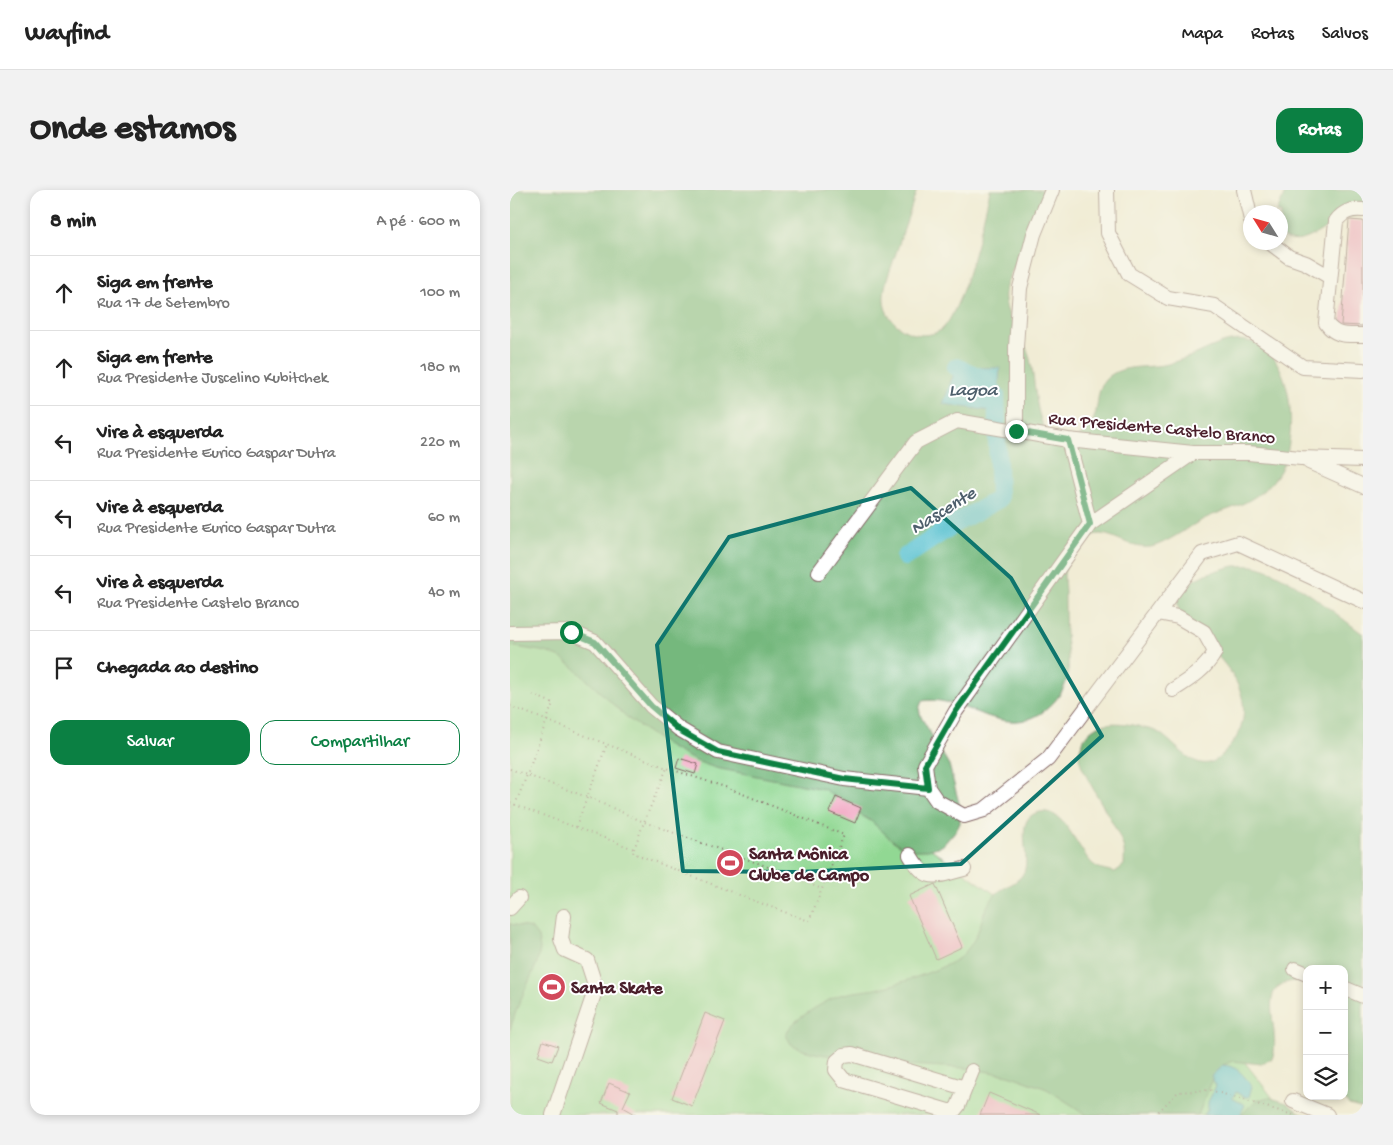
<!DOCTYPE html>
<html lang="pt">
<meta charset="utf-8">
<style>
:root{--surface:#fff;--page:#f2f2f2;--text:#222;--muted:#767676;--line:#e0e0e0;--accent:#0b8043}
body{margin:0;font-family:"Gochi Hand",sans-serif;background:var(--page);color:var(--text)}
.controls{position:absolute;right:15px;bottom:15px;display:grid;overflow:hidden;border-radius:10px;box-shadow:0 2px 8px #0003}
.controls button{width:45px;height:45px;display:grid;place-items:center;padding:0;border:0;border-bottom:1px solid var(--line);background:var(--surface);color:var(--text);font:25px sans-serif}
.compass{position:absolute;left:733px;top:15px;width:45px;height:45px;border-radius:50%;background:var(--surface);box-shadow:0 2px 8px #0003;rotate:307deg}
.stop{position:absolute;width:15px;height:15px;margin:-11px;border:4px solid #0b8043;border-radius:50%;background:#fff}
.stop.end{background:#0b8043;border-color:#fff;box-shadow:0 1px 5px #0008}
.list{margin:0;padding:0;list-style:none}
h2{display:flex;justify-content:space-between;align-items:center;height:65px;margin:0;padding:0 20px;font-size:21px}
h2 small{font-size:16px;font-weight:400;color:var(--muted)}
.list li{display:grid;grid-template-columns:32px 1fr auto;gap:15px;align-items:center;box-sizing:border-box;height:75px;padding:0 20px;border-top:1px solid var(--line)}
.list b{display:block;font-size:19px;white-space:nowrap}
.list p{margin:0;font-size:16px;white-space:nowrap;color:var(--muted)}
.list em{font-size:16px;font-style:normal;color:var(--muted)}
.actions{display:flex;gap:10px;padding:15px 20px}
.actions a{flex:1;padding:11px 0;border:1px solid var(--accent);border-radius:15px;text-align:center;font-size:18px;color:var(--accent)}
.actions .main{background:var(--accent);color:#fff}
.icon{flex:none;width:28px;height:28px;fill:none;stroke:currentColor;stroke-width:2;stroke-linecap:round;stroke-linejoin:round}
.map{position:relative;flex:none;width:853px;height:925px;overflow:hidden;border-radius:15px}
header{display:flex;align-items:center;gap:30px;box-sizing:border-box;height:70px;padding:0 25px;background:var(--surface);border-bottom:1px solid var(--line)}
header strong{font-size:24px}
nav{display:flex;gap:28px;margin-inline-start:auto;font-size:18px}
.intro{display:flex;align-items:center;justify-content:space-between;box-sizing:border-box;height:120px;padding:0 30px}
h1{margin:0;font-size:35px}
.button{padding:12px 22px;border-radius:15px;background:var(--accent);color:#fff;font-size:18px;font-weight:700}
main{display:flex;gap:30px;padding:0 30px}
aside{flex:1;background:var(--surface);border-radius:15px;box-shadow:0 2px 8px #0003}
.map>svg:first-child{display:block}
.green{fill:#91d893;stroke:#6e7c5f}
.forest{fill:#74b87d;stroke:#5f6c54}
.water{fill:#54bfce;stroke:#4f6f7c}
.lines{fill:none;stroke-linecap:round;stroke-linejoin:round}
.river{stroke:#54bfce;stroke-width:18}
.building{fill:#f0a0be}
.minor-casing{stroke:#846766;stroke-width:16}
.path{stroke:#846766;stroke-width:2;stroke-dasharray:1 4;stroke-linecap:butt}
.minor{stroke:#fff;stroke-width:14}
.route{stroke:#0b8043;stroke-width:6}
.marked{fill:none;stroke:#0f766e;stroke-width:4;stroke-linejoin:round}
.labels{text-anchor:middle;stroke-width:4;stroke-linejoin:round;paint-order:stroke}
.street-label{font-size:18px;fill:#4a1f2b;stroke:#fff}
.poi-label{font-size:18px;font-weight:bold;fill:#4a1f2b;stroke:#fff;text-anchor:start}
.water-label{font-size:19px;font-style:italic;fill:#4e5f6c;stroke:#fff}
</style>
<header>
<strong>Wayfind</strong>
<nav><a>Mapa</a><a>Rotas</a><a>Salvos</a></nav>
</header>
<div class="intro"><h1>Onde estamos</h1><a class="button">Rotas</a></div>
<main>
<aside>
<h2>8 min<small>A pé · 600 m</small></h2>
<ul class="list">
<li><svg class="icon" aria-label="ahead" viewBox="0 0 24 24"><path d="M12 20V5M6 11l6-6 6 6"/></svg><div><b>Siga em frente</b><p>Rua 17 de Setembro</p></div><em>100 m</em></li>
<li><svg class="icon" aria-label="ahead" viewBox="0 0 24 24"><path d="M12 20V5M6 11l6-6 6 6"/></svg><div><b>Siga em frente</b><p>Rua Presidente Juscelino Kubitchek</p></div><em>180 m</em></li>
<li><svg class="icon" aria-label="left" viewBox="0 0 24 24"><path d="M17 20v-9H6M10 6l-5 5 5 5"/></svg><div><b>Vire à esquerda</b><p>Rua Presidente Eurico Gaspar Dutra</p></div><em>220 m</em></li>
<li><svg class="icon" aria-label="left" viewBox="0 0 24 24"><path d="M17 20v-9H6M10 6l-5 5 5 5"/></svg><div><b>Vire à esquerda</b><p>Rua Presidente Eurico Gaspar Dutra</p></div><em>60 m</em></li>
<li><svg class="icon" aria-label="left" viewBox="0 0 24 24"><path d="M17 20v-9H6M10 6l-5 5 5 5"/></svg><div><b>Vire à esquerda</b><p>Rua Presidente Castelo Branco</p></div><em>40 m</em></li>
<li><svg class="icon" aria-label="arrive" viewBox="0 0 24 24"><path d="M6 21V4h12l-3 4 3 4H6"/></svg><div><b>Chegada ao destino</b></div></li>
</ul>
<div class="actions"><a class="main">Salvar</a><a>Compartilhar</a></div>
</aside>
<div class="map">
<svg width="853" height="925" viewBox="0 0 853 925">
<rect width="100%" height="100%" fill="#fff"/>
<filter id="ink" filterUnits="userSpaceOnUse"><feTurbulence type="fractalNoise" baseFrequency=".02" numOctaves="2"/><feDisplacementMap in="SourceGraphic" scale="10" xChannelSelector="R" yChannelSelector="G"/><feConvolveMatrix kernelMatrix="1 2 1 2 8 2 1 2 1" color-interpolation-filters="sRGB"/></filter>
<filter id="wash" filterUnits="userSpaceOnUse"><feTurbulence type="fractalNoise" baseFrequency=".0096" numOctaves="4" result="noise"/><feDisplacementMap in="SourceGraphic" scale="20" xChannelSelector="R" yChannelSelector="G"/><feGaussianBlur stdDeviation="1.12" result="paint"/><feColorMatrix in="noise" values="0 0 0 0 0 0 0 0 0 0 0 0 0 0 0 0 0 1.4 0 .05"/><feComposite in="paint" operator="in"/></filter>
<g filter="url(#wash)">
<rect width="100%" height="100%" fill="#f1ecd5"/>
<path class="green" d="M 66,452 L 314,599 L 376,627 L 523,731 L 711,842 L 766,912 L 797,925 L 0,925 L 0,454 Z"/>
<path class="forest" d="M 0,0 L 407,0 C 399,23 392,46 384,69 C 380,82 373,96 374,110 C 374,123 384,134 394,140 C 405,146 420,147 431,140 C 452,124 474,28 480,0 L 538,0 C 530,20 522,40 513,60 C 506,75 493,92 495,110 C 497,132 515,148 520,169 C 526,193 524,217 535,240 L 567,248 C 575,242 581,237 584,228 C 589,216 586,199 596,189 C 612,173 638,179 658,174 C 664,172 670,170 676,168 C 696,161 715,147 737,151 C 783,158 788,241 773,275 C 767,289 756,300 743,308 C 728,318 710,321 694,329 C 680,336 656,354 641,357 C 622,360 607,345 590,344 C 585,344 580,346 575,348 C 570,356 557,371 555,380 C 553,386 555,396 555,403 C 555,416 555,431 556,444 C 558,472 564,489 544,512 C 534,523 522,530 508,531 C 478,534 442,505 412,511 L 409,519 L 411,527 L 439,575 L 450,617 L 450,633 L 447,639 L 433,655 L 418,660 L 403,660 L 394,658 L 382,650 L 361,631 L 337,617 L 314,599 L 206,578 L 186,571 L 161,558 L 120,530 L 63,477 L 51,468 L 36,462 L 0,456 Z
M 776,0 L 853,0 L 853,24 C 845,26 836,27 829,30 C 810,39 792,60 771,46 L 771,22 L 767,22 Z
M 724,376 C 730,376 737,375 743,376 C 774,380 827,425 853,444 L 853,919 L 839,915 L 832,906 L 834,906 L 834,838 L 836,830 L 834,813 L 834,779 L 797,779 L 797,791 C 737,787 774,838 762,869 L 751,874 L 723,871 L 713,875 L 705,884 L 688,925 L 577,925 L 537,899 L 499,885 L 455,878 L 397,875 L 309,864 L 293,860 L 281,854 L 276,845 C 278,842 279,838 282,835 C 290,826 319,809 330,805 C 344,801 358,801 371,798 C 391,793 433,779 449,768 C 460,759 467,746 471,733 C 473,727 474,720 478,715 C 481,711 484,706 487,703 C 495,696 509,693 514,682 C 521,665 504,631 526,623 C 554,613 567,661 584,675 C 591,680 598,680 605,682 L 614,675 C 614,669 615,661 613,656 C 607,634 567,579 569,564 C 575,531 600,530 628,536 C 633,538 640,539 646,541 C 667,552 687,590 712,565 C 720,556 728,548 731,537 C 742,503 717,474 694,452 C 686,445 676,437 671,427 C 669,422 668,417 667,412 C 669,408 671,401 675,397 C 686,385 708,380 724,376 Z
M 0,734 L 21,738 L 28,747 L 30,759 L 27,773 L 7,818 L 0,840 Z
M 758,907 L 777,913 L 792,925 L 731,925 L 745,911 Z"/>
<path class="water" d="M 446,177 L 490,178 L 487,222 L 433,214 Z
M 713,875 C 728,876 733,885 742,896 L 739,907 L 734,907 L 726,902 L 722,908 L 735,915 L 730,925 L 694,925 L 698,919 L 698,912 L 706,896 L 701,886 Z"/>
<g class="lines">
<path class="river" d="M 446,177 L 473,188 L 486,205 L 487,230
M 395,367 L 449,331 L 489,309 L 487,246"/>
</g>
<g id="blocks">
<path class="building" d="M 839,30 L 853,31 L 853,136 L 831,135 Z
M 169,568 L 188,574 L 185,584 L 166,578 Z
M 326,607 L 351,618 L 345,633 L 319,622 Z
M 425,694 L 452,757 L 426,769 L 399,706 Z
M 195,823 L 215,831 L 182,916 L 162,908 Z
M 33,851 L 48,856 L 42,871 L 28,866 Z
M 99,893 L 120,902 L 113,917 L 127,925 L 108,925 L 108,920 L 91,913 Z
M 479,903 L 531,925 L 470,925 Z"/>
</g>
</g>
<g filter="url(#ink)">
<use href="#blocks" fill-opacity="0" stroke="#846766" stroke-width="1"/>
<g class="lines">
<g class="minor-casing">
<path id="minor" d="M 597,0 L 598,43 L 619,84 L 658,108 L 704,116 L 793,177 L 853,180
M 734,0 L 741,30
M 853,20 C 841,19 834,21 826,31 L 816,133 C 826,147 836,145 853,145
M 759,52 L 779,67 L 796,73 L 820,87
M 506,241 L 506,157 L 510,98 L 524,44 L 542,0
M 558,250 L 580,334 L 446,521 L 415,575 L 418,598 L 427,611 L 454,626 L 474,620 L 538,569 L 692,364 L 728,353 L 853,411
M 799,272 L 853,296
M 580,334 L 683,263
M 309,382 L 406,252 L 447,231 L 558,250 L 683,263 L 738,263 L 791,268 L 853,270
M 648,423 L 668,427 L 694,442 L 705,462 C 695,480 680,489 663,500
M 0,443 L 61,442 L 85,452 L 141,516 L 169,539 L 208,562 L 334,589 L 418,598
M 400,665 C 417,694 425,686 454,679
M 0,718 L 9,708
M 785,779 L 797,784
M 834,798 L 853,806
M 455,898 L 342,864 L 334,865 L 327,871 L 326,880 L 334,890 L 438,921 L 444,921 L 448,916 L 462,881
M 783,911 L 817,925
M 43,925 L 86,798 L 77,770 L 55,760 L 51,749 L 54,726"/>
</g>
<path class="path" d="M 0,516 L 157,578 L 218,598 L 334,645 L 299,731 L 242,710 L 123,663 L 124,659 L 0,613
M 0,579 L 77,607 L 134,632 L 253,675 L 312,699
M 5,615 L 17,585 L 43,513 L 23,505
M 66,637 L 97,554
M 124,659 L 134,632 L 157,578
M 645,925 L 668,902 L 700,900 L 783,925"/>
<use href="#minor" class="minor"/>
</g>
</g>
<g class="lines" filter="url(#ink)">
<path class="route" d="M 61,442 L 85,452 L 141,516 L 169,540 L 208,562 L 334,589 L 418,598 L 415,575 L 446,521 L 580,334 L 558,250 L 506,241"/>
</g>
<path d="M0 0H853V925H0ZM 401,298 L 501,388 L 592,546 L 451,674 L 290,682 L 173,681 L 147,455 L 219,347 Z" fill="#f1ecd5" fill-opacity=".55" fill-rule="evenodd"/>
<path class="marked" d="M 401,298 L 501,388 L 592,546 L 451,674 L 290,682 L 173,681 L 147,455 L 219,347 Z"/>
<defs>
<g id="stadium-disc" transform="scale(1.4375)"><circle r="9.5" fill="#d1495b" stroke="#fff"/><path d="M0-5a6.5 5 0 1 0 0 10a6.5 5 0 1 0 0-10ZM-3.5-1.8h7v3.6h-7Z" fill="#fff"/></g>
</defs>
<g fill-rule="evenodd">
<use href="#stadium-disc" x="220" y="673"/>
<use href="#stadium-disc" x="42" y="797"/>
</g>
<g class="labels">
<g class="street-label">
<text transform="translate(652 237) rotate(5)" y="6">Rua Presidente Castelo Branco</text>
</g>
<g class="poi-label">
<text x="239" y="669">Santa Mônica<tspan x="239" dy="21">Clube de Campo</tspan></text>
<text x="61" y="803">Santa Skate</text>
</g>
<g class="water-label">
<text x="463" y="205">Lagoa</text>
<text transform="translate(432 319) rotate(-32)" y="7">Nascente</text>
</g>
</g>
</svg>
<div class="controls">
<button>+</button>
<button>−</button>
<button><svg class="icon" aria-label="layers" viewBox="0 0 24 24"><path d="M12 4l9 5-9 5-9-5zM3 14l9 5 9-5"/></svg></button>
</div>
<svg class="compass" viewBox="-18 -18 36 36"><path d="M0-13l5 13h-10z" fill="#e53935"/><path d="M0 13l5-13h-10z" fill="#767676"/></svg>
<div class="stop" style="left:61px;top:442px"></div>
<div class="stop end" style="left:506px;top:241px"></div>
</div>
</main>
